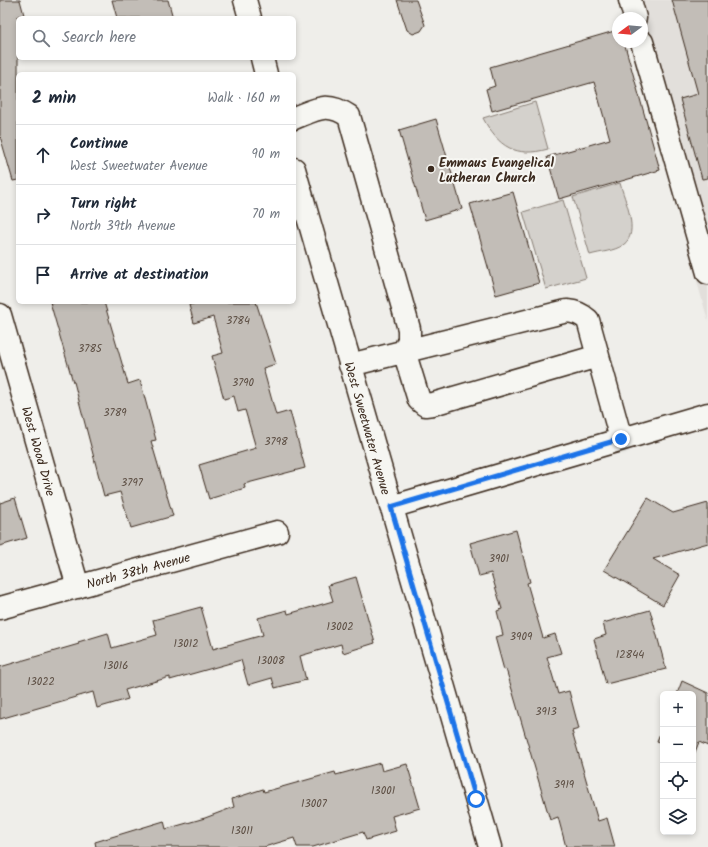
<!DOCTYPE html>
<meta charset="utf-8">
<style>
:root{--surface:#fff;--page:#f6f6f7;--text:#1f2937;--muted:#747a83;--line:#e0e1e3}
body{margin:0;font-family:Kalam,sans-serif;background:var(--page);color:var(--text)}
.controls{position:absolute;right:12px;bottom:12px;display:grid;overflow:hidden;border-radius:6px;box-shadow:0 2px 6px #0003}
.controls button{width:36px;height:36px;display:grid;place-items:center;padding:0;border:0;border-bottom:1px solid var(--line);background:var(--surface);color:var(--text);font:20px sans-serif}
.compass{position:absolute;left:612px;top:12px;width:36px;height:36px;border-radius:50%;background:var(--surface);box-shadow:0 2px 6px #0003;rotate:254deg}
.stop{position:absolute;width:12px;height:12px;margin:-9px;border:3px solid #1a73e8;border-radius:50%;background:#fff}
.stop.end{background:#1a73e8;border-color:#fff;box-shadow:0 1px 4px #0008}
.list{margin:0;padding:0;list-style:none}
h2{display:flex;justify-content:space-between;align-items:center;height:52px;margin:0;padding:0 16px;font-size:17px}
h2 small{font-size:13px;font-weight:400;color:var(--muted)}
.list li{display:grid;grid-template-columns:26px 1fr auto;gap:12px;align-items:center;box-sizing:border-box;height:60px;padding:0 16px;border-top:1px solid var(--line)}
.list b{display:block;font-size:15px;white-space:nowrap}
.list p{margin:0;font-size:13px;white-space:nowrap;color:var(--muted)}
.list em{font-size:13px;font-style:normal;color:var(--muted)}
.icon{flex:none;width:22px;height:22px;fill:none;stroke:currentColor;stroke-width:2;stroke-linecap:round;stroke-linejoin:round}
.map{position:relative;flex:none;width:708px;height:847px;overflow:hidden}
.search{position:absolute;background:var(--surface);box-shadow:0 2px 6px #0003;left:16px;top:16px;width:280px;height:44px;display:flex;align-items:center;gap:10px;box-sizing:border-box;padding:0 14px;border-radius:6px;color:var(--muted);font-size:15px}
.panel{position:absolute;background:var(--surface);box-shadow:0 2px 6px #0003;left:16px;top:72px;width:280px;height:232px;border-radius:6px}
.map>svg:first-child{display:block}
.built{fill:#e2dfdb}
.green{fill:#d4d1cc;stroke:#887e75}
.building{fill:#c2bdb7;stroke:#3b2a1e}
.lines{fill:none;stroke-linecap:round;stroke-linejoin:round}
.minor-casing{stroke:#3b2a1e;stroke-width:25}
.minor{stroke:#f6f6f2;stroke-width:22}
.route{stroke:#1a73e8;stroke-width:5}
.poi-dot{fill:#3b2a1e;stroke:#f6f6f2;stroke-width:1.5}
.labels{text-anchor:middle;stroke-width:4;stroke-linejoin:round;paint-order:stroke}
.number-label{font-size:11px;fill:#5d4f44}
.poi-label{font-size:13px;font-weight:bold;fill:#3b2a1e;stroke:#f6f6f2;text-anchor:start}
.street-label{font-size:13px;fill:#3b2a1e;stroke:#f6f6f2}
</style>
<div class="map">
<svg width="708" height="847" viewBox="0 0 708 847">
<rect width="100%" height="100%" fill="#efeeea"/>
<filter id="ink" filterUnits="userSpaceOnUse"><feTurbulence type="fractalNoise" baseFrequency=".025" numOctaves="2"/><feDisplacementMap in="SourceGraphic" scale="8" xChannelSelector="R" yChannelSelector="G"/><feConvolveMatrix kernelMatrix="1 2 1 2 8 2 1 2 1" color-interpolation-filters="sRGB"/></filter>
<g filter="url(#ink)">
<path class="built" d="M 619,0 L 708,0 L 708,321 L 630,42 L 642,42 L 642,18 L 624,18 Z"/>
<path class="green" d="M 535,102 L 548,149 C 516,158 498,147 483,118 Z
M 620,183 C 624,199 641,233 623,245 C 615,251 600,252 590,255 L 573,197 Z
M 563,200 L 586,278 L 546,289 L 523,212 Z"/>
<path class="building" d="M 0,0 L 20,0 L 24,15 L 18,16 L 18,180 L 13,181 L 0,136 Z
M 112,0 L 168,0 L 173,18 L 117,18 Z
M 397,0 L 416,0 L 425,25 L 421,31 L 413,34 L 407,30 Z
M 672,0 L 708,0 L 708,178 L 702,179 L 680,99 L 698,94 Z
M 618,30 L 618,42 L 624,42 L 660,170 L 559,199 L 547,157 L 610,139 L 594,82 L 492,111 L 486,89 L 495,86 L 490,67 Z
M 436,119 L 462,209 L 425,220 L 399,130 Z
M 513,192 L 539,283 L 496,295 L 470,204 Z
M 50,302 L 104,302 L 128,384 L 140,380 L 156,440 L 151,441 L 173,516 L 131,528 L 120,492 L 104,496 L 74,382 L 73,382 Z
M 200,302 L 256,302 L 276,364 L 263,368 L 276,415 L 290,411 L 305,468 L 244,484 L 245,488 L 209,499 L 199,465 L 256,448 L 245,410 L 238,412 L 234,396 L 224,399 L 212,356 L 223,353 L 213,317 L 194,323 L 189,305 Z
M 15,498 L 27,538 L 0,546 L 0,503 Z
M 648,498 L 673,513 L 708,503 L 708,543 L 653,559 L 680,575 L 663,605 L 604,570 Z
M 516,530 L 530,582 L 527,583 L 543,638 L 555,634 L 561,653 L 547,657 L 558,694 L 569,691 L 579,729 L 572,731 L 598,821 L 607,818 L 615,847 L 566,847 L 558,817 L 550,820 L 506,669 L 504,670 L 495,637 L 503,635 L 497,611 L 502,609 L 491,573 L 479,576 L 470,543 Z
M 356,577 L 375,643 L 343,653 L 341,644 L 300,656 L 306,680 L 275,688 L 272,678 L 248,685 L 241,660 L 170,680 L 170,677 L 125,690 L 128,699 L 97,708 L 93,692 L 0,719 L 0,667 L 79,644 L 78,642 L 108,633 L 112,648 L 157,635 L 153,620 L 201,607 L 213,649 L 263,635 L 258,618 L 287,610 L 288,614 L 333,601 L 328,585 Z
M 650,610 L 666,669 L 606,684 L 594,639 L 606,635 L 603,623 Z
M 682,681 L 708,693 L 708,746 L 699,742 L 693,757 L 693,694 L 677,694 Z
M 663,726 L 663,744 L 657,741 Z
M 380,763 L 382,771 L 407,764 L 420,808 L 392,816 L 396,831 L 366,840 L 363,832 L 313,847 L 297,847 L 294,838 L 264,847 L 96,847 L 95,842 L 164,821 L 166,829 L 205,818 L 234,807 L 232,799 L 263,789 L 264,792 L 335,772 L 336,775 Z"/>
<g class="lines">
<g class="minor-casing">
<path id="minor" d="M 245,0 L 250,18
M 630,0 L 635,18
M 642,42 L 708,273
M 262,58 L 266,74
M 294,118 C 317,109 327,101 349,116 L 409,329 L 409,340 L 404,351 L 419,400 L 425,405 L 433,404 L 598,356
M 294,169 L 490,847
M 0,315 L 78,587
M 350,365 L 567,311 C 576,312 581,314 588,320 L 621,439
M 391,507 L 708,414
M 0,608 L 277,532"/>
</g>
<use href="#minor" class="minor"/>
</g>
</g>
<g class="lines" filter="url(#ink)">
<path class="route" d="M 476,799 L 391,507 L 621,439"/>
</g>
<circle class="poi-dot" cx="431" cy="169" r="4"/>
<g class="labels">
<g class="number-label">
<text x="238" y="324">3784</text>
<text x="90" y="352">3785</text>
<text x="243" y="386">3790</text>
<text x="115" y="416">3789</text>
<text x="276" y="445">3798</text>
<text x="132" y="486">3797</text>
<text x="499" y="562">3901</text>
<text x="340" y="630">13002</text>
<text x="521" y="640">3909</text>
<text x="186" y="647">13012</text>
<text x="630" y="658">12844</text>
<text x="271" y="664">13008</text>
<text x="116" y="669">13016</text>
<text x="41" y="685">13022</text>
<text x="546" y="715">3913</text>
<text x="564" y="788">3919</text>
<text x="383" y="794">13001</text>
<text x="314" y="807">13007</text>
<text x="242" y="834">13011</text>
</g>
<g class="poi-label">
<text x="439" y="167">Emmaus Evangelical<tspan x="439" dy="15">Lutheran Church</tspan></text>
</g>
<g class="street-label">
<text transform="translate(368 428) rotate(74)" y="5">West Sweetwater Avenue</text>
<text transform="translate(39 451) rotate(74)" y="5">West Wood Drive</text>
<text transform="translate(138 570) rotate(-15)" y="5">North 38th Avenue</text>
</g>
</g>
</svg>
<div class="controls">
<button>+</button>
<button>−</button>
<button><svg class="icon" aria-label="locate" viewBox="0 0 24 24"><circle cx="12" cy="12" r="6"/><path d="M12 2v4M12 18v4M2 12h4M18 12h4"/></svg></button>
<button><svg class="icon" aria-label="layers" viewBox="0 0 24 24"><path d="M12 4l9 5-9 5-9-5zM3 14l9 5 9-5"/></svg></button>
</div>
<svg class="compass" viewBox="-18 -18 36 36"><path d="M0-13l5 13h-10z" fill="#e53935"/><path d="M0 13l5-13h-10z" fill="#747a83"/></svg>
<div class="stop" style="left:476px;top:799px"></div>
<div class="stop end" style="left:621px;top:439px"></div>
<div class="search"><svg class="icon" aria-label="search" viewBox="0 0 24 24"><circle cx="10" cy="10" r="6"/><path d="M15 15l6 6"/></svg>Search here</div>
<section class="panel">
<h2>2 min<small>Walk · 160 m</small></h2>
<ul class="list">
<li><svg class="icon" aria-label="ahead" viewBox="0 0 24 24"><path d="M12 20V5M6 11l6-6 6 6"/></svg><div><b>Continue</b><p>West Sweetwater Avenue</p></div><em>90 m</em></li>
<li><svg class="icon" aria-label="right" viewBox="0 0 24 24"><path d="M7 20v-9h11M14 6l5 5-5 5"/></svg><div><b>Turn right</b><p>North 39th Avenue</p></div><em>70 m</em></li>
<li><svg class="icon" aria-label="arrive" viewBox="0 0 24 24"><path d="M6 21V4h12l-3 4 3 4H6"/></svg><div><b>Arrive at destination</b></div></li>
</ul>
</section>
</div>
